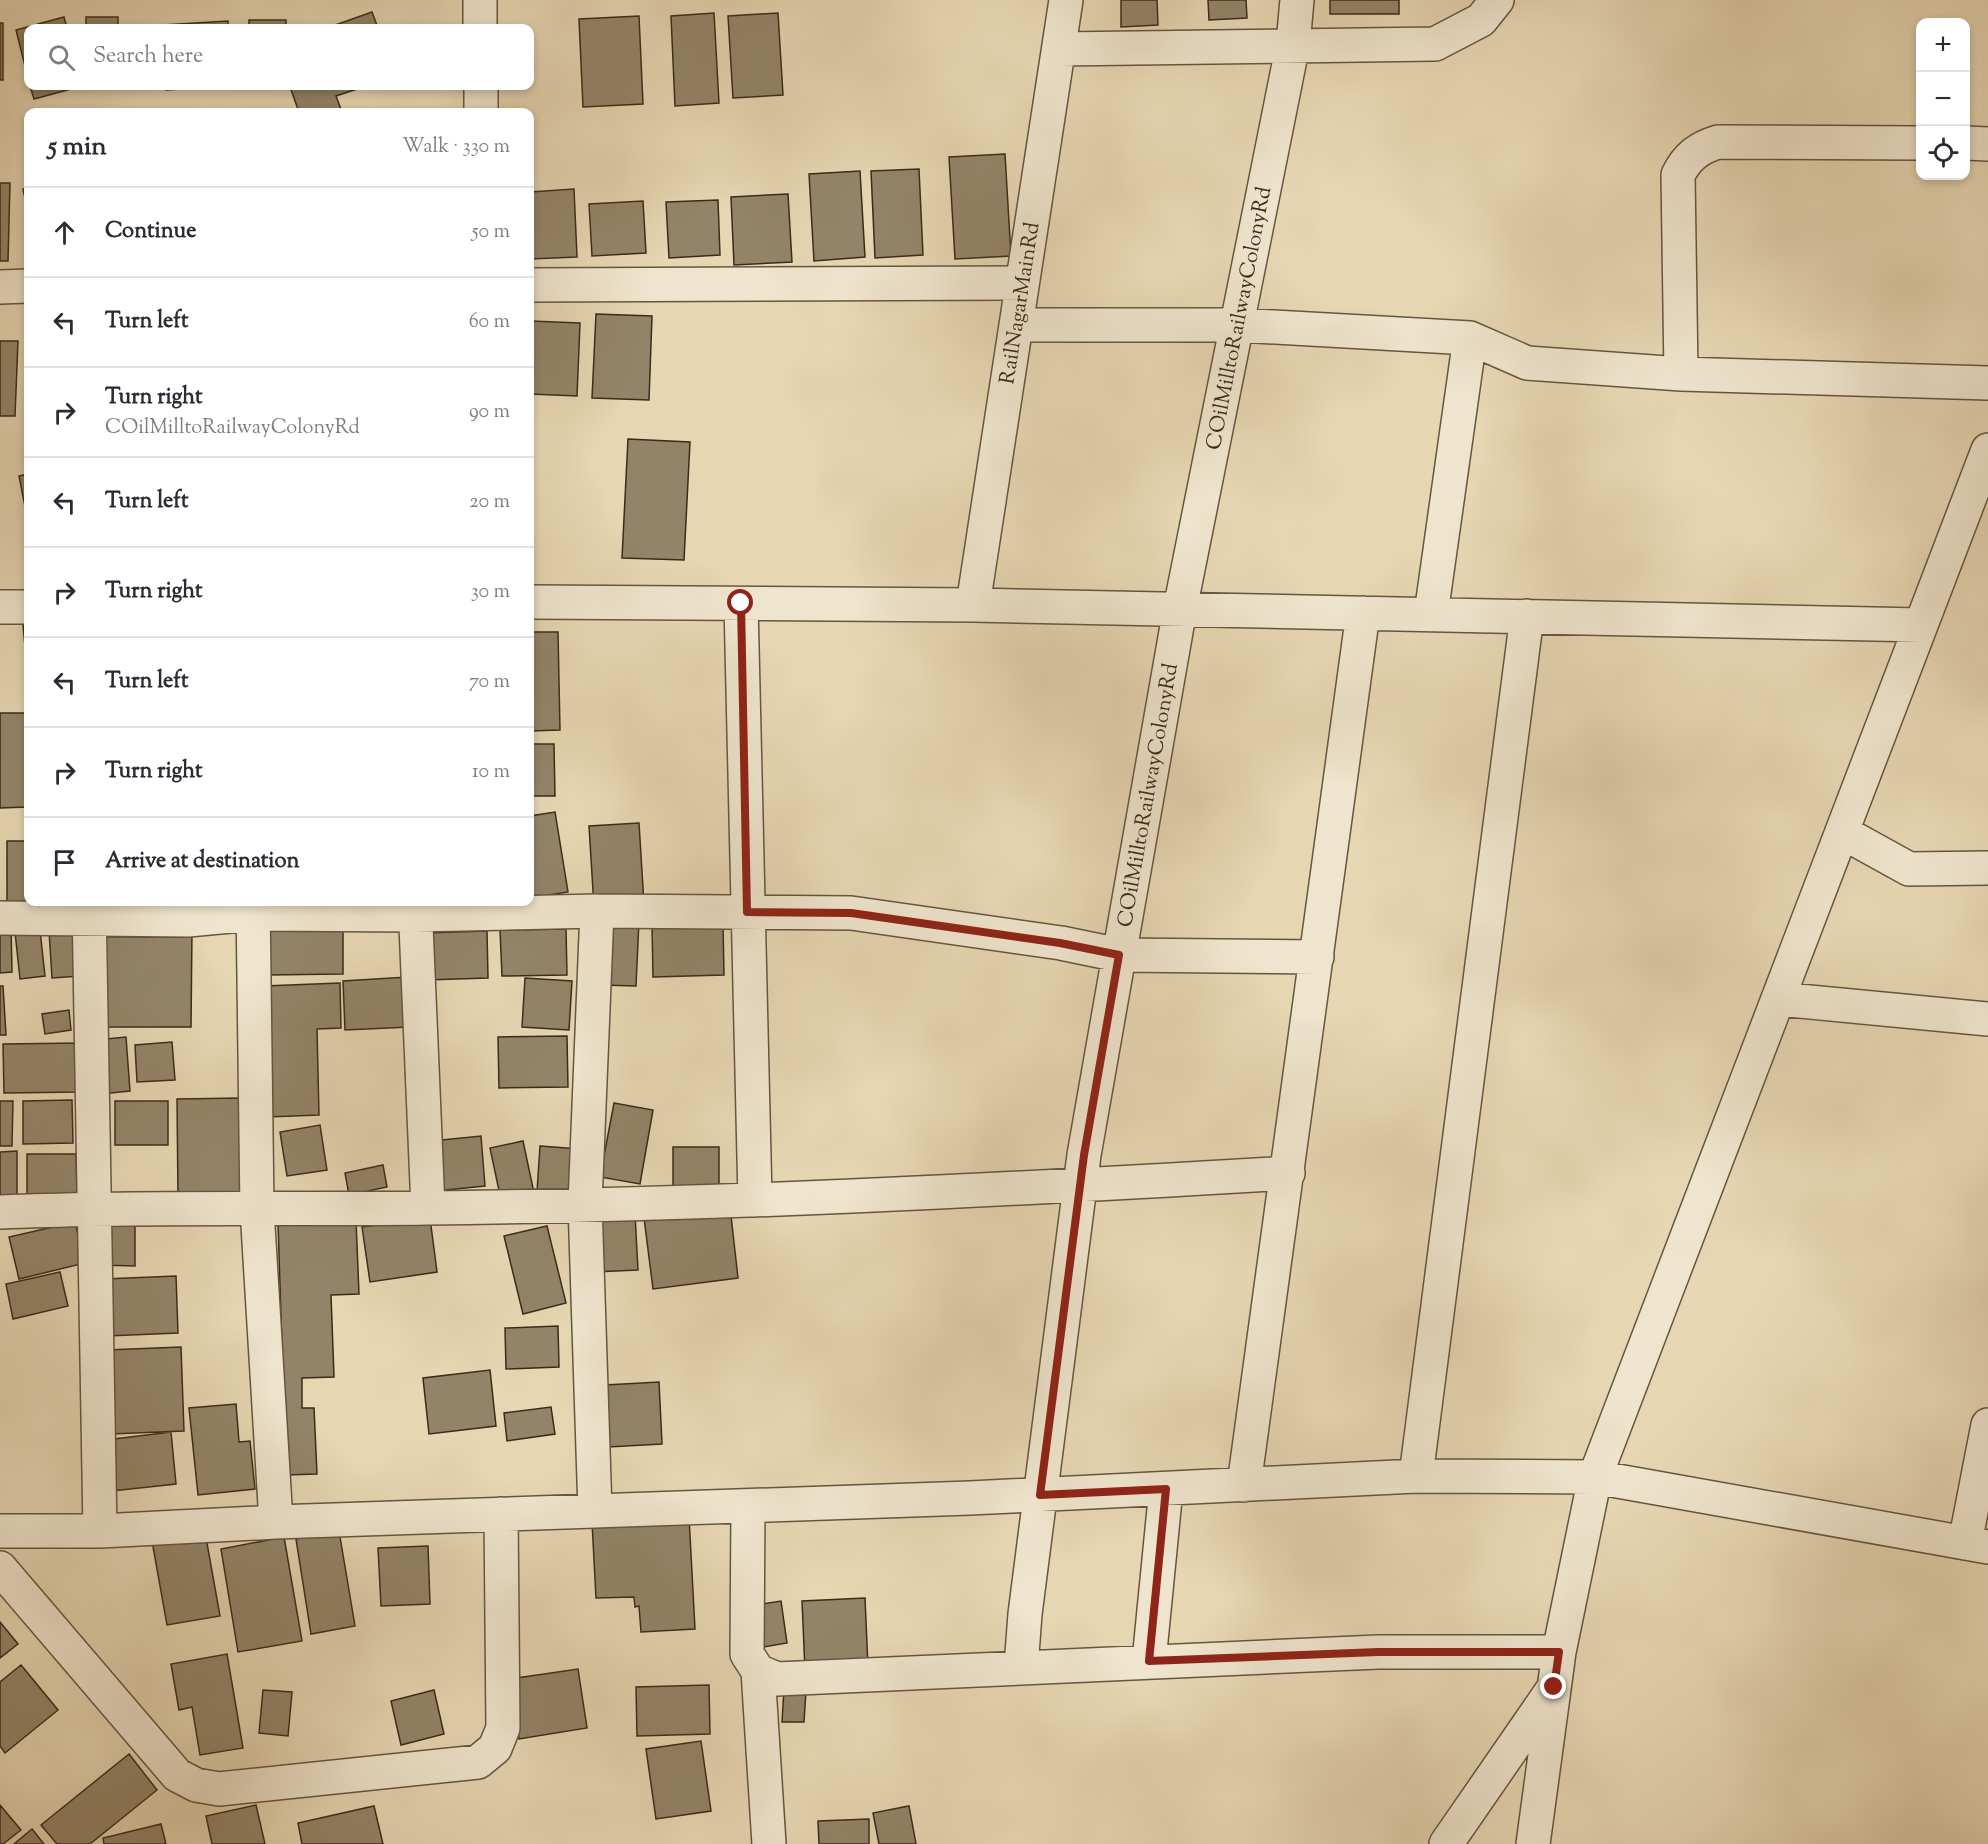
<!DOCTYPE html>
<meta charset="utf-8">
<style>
:root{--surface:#fff;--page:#f7f7f7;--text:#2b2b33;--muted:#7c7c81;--line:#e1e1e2}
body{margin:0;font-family:"Sorts Mill Goudy",serif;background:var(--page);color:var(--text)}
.controls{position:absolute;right:18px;top:18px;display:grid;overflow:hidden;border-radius:12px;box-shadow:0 3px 9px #0003}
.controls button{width:54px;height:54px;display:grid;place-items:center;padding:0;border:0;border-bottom:2px solid var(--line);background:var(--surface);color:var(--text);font:30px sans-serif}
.stop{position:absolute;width:18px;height:18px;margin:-14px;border:4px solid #8f2418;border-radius:50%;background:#fff}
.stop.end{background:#8f2418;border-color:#fff;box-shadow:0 2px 6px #0008}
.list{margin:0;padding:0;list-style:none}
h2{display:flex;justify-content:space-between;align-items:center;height:78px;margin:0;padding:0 24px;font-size:26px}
h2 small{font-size:20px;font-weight:400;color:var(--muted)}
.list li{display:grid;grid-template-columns:39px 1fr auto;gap:18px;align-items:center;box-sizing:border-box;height:90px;padding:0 24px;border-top:2px solid var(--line)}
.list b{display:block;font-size:22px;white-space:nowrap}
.list p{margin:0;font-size:20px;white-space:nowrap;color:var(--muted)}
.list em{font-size:20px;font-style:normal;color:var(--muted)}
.icon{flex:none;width:33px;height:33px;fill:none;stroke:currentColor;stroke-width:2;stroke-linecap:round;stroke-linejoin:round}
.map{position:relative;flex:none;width:1988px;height:1844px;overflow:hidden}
.search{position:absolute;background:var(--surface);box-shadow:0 3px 9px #0003;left:24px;top:24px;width:510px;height:66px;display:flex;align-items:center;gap:15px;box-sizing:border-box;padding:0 21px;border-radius:12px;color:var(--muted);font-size:22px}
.panel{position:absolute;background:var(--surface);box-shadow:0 3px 9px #0003;left:24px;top:108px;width:510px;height:798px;border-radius:12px}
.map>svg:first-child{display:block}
.building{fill:#938469;stroke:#3a2b1a;stroke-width:1.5}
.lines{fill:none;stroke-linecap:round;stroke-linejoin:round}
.minor-casing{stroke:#655640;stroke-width:36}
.minor{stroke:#efe4cd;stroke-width:33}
.route{stroke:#8f2418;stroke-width:8}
.labels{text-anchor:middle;stroke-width:4.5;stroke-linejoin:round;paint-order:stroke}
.street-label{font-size:21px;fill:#3a2b1a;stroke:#efe4cd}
</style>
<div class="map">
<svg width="1988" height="1844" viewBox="0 0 1988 1844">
<rect width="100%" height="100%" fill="#e6d6b2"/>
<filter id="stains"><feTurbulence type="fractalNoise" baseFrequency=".00333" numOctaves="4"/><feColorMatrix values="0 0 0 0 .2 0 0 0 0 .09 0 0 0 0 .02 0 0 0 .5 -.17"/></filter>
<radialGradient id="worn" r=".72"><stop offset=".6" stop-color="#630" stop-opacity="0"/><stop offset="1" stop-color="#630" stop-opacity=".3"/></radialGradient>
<path class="building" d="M 1121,0 L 1157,0 L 1158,25 L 1121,27 Z
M 1208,0 L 1246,0 L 1247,18 L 1209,20 Z
M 1330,0 L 1399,0 L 1399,14 L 1330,14 Z
M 372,12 L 378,28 L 327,28 Z
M 714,13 L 719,103 L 675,106 L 671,16 Z
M 778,13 L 783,95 L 733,98 L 728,16 Z
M 639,16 L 643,104 L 583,107 L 579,19 Z
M 64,17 L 67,28 L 28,28 L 28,78 L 16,30 Z
M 86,17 L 118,17 L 118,28 L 86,28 Z
M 249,20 L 286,20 L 286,28 L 249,28 Z
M 228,21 L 228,28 L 163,28 L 163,25 Z
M 0,23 L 3,23 L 3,80 L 0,80 Z
M 30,86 L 82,86 L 34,99 Z
M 166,86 L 231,86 L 166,90 Z
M 248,86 L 286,86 L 286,89 L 248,89 Z
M 294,86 L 366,86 L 336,96 L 342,112 L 299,112 L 290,87 Z
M 1005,154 L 1011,256 L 955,259 L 949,157 Z
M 919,169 L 923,255 L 875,258 L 871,171 Z
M 860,171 L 865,257 L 814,261 L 809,174 Z
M 0,183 L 10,183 L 8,261 L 0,261 Z
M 28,188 L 28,212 L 23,189 Z
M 574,189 L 577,257 L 530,259 L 530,192 Z
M 788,194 L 792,262 L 734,265 L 731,197 Z
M 718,200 L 720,255 L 669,258 L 666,202 Z
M 643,201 L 646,253 L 592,256 L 589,204 Z
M 596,314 L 652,316 L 649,400 L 592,398 Z
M 530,321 L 580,323 L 577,396 L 530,394 Z
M 0,341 L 18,341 L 15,416 L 0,416 Z
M 628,439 L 690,442 L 684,560 L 622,558 Z
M 28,474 L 28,522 L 19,476 Z
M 28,624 L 28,679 L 23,625 Z
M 530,632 L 558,632 L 560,730 L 530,731 Z
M 0,713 L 26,713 L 27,807 L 0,808 Z
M 530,744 L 554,744 L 555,796 L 530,796 Z
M 555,812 L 568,892 L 530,898 L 530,816 Z
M 639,823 L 644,904 L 594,907 L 589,826 Z
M 7,841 L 28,841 L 28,902 L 75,902 L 75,911 L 7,911 Z
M 605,919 L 639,921 L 636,986 L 602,985 Z
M 343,922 L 343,974 L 267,975 L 267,923 Z
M 723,924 L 724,975 L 653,977 L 652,925 Z
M 0,928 L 11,928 L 12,972 L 0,973 Z
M 77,928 L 80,976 L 52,978 L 49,930 Z
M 566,929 L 567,975 L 502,976 L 500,930 Z
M 40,930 L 45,976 L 20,979 L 15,932 Z
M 102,931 L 192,931 L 191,1027 L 102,1027 Z
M 487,931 L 488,978 L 426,980 L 425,933 Z
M 408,977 L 410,1027 L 345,1030 L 343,981 Z
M 525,978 L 572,981 L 569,1030 L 522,1027 Z
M 340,983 L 341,1028 L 317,1029 L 319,1115 L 267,1117 L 264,986 Z
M 0,986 L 3,986 L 6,1035 L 0,1035 Z
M 69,1010 L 71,1030 L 45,1034 L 42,1014 Z
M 567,1036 L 568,1087 L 499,1088 L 498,1037 Z
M 126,1037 L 130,1091 L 101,1094 L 96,1040 Z
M 172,1042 L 175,1080 L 137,1082 L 135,1045 Z
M 80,1043 L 80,1092 L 4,1093 L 3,1044 Z
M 241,1098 L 242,1196 L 178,1196 L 177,1099 Z
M 72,1100 L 73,1143 L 23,1144 L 23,1101 Z
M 0,1101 L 13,1101 L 12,1146 L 0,1146 Z
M 115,1101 L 168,1101 L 168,1145 L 115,1145 Z
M 614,1103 L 653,1110 L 640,1184 L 600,1177 Z
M 320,1125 L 327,1170 L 287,1176 L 280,1132 Z
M 481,1136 L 485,1186 L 436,1191 L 432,1141 Z
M 523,1141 L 534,1193 L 501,1200 L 490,1148 Z
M 540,1146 L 579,1149 L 575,1195 L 537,1192 Z
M 673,1147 L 719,1147 L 719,1187 L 673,1188 Z
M 17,1151 L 17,1199 L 0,1199 L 0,1152 Z
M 27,1154 L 76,1154 L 77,1196 L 27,1197 Z
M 383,1165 L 387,1187 L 349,1195 L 345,1173 Z
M 730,1207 L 738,1278 L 653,1289 L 644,1218 Z
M 635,1214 L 638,1270 L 594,1272 L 592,1216 Z
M 430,1218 L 437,1272 L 370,1282 L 362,1227 Z
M 356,1220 L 359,1294 L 331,1295 L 334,1377 L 302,1378 L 302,1408 L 314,1408 L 317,1474 L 286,1475 L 278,1223 Z
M 75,1222 L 85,1263 L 19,1279 L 9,1237 Z
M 101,1222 L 135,1222 L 135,1266 L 100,1265 Z
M 547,1226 L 566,1303 L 523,1314 L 504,1236 Z
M 60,1272 L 68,1306 L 13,1319 L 6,1284 Z
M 176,1276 L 178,1333 L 107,1336 L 104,1279 Z
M 558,1326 L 559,1367 L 506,1369 L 505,1328 Z
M 181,1347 L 184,1431 L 110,1434 L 106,1350 Z
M 490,1370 L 496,1426 L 429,1434 L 423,1378 Z
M 659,1382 L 662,1444 L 608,1447 L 605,1385 Z
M 236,1404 L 239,1442 L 250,1441 L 255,1489 L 198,1495 L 189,1408 Z
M 551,1407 L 555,1434 L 507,1441 L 504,1413 Z
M 171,1432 L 176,1484 L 112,1491 L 106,1440 Z
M 689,1517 L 695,1629 L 641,1632 L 639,1606 L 635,1607 L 634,1597 L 596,1598 L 592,1522 Z
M 339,1531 L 355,1626 L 311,1634 L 296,1539 Z
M 205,1532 L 220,1616 L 167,1625 L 152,1541 Z
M 284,1537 L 302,1641 L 238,1652 L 221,1549 Z
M 428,1546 L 430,1604 L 381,1606 L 378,1548 Z
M 865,1598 L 868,1668 L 805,1671 L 802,1601 Z
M 781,1601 L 787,1643 L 757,1648 L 750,1606 Z
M 0,1622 L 18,1644 L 0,1658 Z
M 227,1654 L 243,1748 L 200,1755 L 192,1707 L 179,1710 L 171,1664 Z
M 21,1665 L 58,1710 L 5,1753 L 0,1746 L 0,1682 Z
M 578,1669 L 587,1728 L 519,1739 L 510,1679 Z
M 709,1685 L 710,1734 L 637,1736 L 636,1687 Z
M 784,1689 L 806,1691 L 804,1722 L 782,1722 Z
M 263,1690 L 292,1692 L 288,1736 L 259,1733 Z
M 434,1690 L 444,1734 L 401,1745 L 391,1701 Z
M 701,1741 L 711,1811 L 656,1819 L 646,1749 Z
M 129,1754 L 157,1790 L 90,1844 L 57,1844 L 41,1825 Z
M 0,1805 L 21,1830 L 3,1844 L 0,1844 Z
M 256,1805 L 265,1844 L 212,1844 L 206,1816 Z
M 374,1806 L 383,1844 L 302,1844 L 298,1823 Z
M 909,1806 L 916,1844 L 879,1844 L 873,1813 Z
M 869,1819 L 869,1844 L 819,1844 L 818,1821 Z
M 161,1824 L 166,1844 L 104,1844 L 103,1838 Z
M 32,1829 L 44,1844 L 14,1844 Z"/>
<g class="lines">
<g class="minor-casing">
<path id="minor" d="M 480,0 L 480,28
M 1059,49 L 1435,44 L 1481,20 L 1497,0
M 481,86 L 481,112
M 1966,143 L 1988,144
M 530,285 L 1022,283
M 0,287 L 28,286
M 1016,325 L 1237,325 L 1470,338
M 1681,374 L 1678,175 C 1687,157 1698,148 1718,142 L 1920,143
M 530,602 L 973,605 L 1921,625
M 741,604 L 755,1200
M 973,605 L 1066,0
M 0,607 L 28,607
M 1431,614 L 1470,338 L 1527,363 L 1681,374 L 1988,383
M 1842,832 L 1909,869 L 1988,868
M 89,902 L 100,1531
M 253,902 L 257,1209 L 276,1522
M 415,902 L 428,1208
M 0,918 L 188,920 L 252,914 L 415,915 L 597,911 L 851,913 L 1061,943 L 1119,955 L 1317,957
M 1778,999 L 1988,1019
M 0,1212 C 142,1206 285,1210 427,1208 C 715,1205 1001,1190 1288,1173
M 1416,1476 L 1527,616
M 1244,1485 L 1363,613
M 748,1506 L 747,1654 L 758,1671 L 777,1679 L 1378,1652 L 1559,1652
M 595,1511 L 585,1204 L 597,911
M 0,1531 L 100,1531 L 276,1522 L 970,1498 L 1416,1476 L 1595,1477 L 1988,1547
M 1965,1543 L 1988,1425
M 0,1568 L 177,1775 L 196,1785 L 219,1789 L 478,1762 L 495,1748 L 503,1728 L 501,1514
M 1149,1661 L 1166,1489
M 1021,1667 L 1025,1614 L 1084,1155 L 1180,609 L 1293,44 L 1297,0
M 758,1671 L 769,1844
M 1446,1844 L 1551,1692
M 1533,1844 L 1559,1652 L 1595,1477 L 1988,450"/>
</g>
<use href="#minor" class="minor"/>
</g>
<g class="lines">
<path class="route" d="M 741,603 L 747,912 L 851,913 L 1060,943 L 1119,955 L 1084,1155 L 1040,1495 L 1166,1489 L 1149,1661 L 1378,1652 L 1559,1652 L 1554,1687"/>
</g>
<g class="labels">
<g class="street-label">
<text transform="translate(1019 303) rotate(-81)" y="7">RailNagarMainRd</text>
<text transform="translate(1238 318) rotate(-79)" y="7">COilMilltoRailwayColonyRd</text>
<text transform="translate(1147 795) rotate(-80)" y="7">COilMilltoRailwayColonyRd</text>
</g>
</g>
<rect width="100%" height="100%" filter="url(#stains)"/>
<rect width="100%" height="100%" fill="url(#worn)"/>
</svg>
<div class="controls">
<button>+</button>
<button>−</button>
<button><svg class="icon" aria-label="locate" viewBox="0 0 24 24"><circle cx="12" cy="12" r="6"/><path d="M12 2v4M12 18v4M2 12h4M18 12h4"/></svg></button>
</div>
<div class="stop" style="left:741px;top:603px"></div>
<div class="stop end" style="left:1554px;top:1687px"></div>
<div class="search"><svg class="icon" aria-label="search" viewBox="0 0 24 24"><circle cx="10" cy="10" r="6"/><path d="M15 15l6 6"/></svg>Search here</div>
<section class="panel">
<h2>5 min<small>Walk · 330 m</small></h2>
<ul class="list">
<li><svg class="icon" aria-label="ahead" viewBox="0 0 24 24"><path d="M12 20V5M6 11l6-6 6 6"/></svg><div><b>Continue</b></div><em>50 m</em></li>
<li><svg class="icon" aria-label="left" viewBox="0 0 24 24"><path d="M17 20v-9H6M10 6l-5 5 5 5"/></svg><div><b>Turn left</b></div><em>60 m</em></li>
<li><svg class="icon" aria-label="right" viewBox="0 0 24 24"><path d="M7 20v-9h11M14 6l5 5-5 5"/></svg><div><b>Turn right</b><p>COilMilltoRailwayColonyRd</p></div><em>90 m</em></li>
<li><svg class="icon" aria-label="left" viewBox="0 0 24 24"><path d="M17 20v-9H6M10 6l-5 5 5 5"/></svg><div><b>Turn left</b></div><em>20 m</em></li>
<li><svg class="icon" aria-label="right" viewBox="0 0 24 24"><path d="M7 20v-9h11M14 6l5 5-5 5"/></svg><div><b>Turn right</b></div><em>30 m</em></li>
<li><svg class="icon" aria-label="left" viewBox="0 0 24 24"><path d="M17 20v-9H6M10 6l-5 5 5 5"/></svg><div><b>Turn left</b></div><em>70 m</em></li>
<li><svg class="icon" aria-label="right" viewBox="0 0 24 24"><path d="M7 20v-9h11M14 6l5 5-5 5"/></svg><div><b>Turn right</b></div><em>10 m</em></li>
<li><svg class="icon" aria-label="arrive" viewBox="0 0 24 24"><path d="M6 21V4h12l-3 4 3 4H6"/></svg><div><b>Arrive at destination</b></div></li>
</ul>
</section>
</div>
